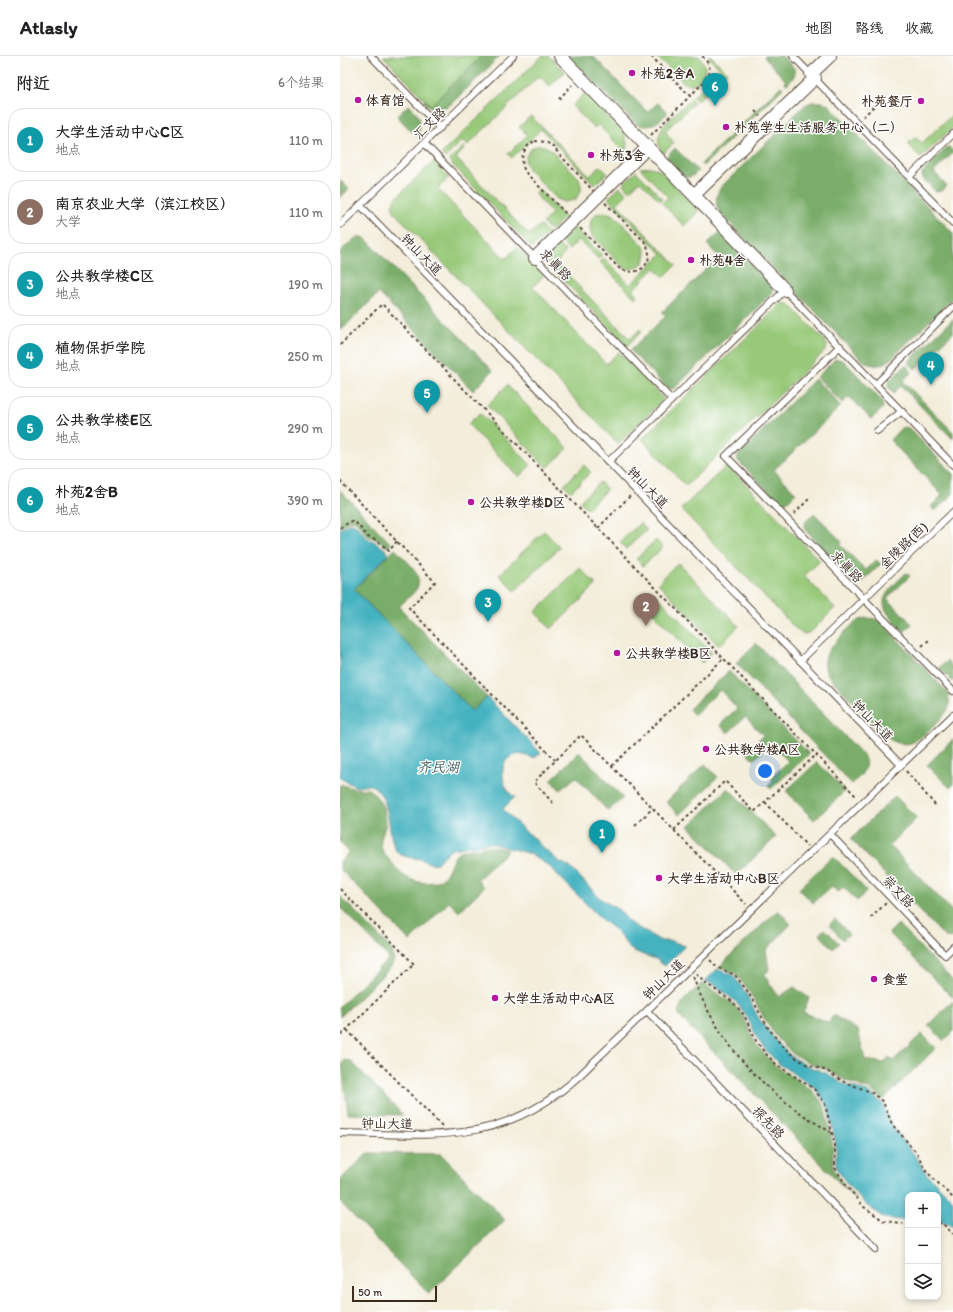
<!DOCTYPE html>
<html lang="zh">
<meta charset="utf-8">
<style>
:root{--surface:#fff;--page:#f2f2f2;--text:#202124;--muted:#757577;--line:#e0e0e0;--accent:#b45309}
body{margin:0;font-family:Itim,"LXGW WenKai TC",sans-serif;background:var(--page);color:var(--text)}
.controls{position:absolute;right:12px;bottom:12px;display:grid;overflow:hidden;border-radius:8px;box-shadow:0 2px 6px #0003}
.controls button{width:36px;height:36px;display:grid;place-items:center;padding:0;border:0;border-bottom:1px solid var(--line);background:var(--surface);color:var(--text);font:20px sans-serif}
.scale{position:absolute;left:12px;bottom:10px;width:85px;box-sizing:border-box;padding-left:4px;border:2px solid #3b2a1e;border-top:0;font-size:11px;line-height:14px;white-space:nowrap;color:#3b2a1e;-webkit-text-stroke:3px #fff;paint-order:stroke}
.you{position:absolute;left:425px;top:715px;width:14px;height:14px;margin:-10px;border:3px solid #fff;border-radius:50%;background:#1a73e8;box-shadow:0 0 0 6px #1a73e833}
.badge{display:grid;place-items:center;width:26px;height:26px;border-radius:50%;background:var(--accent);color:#fff;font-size:13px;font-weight:700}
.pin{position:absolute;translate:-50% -33px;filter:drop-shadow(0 1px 2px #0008)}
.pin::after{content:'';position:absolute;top:21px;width:14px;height:12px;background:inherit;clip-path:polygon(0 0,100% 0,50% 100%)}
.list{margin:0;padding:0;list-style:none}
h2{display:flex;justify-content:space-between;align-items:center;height:52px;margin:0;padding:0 16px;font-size:17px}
h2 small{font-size:13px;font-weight:400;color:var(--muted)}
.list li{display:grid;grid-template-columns:26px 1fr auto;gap:12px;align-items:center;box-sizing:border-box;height:64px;margin:0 8px 8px;padding:0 8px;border:1px solid var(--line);border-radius:16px}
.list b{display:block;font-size:15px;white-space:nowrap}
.list p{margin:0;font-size:13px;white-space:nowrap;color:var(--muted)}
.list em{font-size:13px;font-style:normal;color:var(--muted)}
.icon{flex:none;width:22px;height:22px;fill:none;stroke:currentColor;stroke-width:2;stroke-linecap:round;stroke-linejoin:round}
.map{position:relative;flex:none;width:613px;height:1256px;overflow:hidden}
header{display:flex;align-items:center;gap:24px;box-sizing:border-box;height:56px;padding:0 20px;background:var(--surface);border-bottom:1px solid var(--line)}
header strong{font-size:19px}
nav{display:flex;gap:22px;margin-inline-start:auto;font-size:14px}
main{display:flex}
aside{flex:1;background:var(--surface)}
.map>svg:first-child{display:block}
.green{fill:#97c979;stroke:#697a4c}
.forest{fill:#79ad69;stroke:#5a6c44}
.water{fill:#44b2c0;stroke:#406e6f}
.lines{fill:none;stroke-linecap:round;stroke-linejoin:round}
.lane-casing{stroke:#57473a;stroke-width:8}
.street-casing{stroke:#57473a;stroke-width:14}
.path{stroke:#57473a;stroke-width:2;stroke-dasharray:3 3;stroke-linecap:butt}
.lane{stroke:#fff;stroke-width:6}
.street{stroke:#fff;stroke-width:12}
.poi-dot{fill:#b5179e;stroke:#fff;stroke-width:1.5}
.labels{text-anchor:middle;stroke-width:3;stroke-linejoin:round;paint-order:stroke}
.poi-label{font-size:13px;font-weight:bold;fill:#3b2a1e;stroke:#fff;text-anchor:start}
.street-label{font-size:13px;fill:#3b2a1e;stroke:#fff}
.water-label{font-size:14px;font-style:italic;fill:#3f605f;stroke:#fff}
</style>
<header>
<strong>Atlasly</strong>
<nav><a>地图</a><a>路线</a><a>收藏</a></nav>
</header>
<main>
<aside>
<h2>附近<small>6个结果</small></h2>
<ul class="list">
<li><span class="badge" style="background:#0f9aa8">1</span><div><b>大学生活动中心C区</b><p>地点</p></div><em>110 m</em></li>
<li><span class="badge" style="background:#8d6e63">2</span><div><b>南京农业大学（滨江校区）</b><p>大学</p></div><em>110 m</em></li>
<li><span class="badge" style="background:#0f9aa8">3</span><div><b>公共教学楼C区</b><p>地点</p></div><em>190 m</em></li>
<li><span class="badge" style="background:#0f9aa8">4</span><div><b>植物保护学院</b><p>地点</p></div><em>250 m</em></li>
<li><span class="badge" style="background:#0f9aa8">5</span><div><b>公共教学楼E区</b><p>地点</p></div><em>290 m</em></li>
<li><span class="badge" style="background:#0f9aa8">6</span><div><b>朴苑2舍B</b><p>地点</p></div><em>390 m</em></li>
</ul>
</aside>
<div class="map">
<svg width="613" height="1256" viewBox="0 0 613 1256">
<rect width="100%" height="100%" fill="#fff"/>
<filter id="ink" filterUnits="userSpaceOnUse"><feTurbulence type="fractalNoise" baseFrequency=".025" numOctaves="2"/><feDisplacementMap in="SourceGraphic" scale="8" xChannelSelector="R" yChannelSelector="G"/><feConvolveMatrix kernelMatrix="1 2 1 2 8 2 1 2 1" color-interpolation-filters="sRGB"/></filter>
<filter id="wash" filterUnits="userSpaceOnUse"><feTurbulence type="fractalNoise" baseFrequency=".012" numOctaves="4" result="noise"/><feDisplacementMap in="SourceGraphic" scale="16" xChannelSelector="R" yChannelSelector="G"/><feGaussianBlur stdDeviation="0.9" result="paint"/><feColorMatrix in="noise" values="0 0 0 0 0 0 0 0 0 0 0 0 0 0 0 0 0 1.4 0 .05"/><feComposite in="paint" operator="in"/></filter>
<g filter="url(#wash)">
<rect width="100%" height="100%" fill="#f3edda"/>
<path class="green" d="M 43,0 L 142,0 L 91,50 Z
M 202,0 L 209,0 L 225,16 L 210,30 L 199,20 L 128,89 L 123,84 L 105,102 L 101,98 Z
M 316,0 L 359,0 L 365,10 L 364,20 C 359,28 352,30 344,27 Z
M 368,0 L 371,0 L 387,16 L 357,45 L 353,41 L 381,14 Z
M 245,37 L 284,77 L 287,87 L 286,97 L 258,69 L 254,72 L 232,50 Z
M 351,43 L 354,47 L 325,75 L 334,87 L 323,98 C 307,76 337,57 351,43 Z
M 613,58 L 613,71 L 581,102 L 568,88 L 575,81 L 582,87 Z
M 191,60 L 250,120 L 260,110 L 267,117 L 255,129 L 201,73 L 172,102 L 168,98 L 187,79 L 179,71 Z
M 199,89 L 209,92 L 239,122 L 241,130 L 241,135 L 235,144 L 225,146 L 217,143 L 188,113 L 185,105 L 187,98 L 192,92 Z
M 124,90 L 125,92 L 116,102 L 189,179 L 200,169 L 208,177 L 192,192 L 109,105 Z
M 94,105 L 109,121 L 98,133 L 165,203 L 177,191 L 204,219 L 193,231 L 266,308 L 279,296 L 324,343 L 278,388 L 55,157 C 52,152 51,148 55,143 Z
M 311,111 L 317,113 L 323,117 L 359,155 L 344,170 L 322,147 L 328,141 L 300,112 Z
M 296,115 L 322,142 L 320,145 L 300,125 L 289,135 L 283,128 Z
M 280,131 L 287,138 L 277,148 L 336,209 L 324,221 L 315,212 L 293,234 L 297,239 L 295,242 L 260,206 L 264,202 L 290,229 L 322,198 L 268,142 Z
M 198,133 L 225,161 L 211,175 L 203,167 L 212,157 L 194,137 Z
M 264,156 L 274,159 L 303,189 L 306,196 L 304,206 L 298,211 L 289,213 L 282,210 L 252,180 L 250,172 L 251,164 L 256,158 Z
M 235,172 L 262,199 L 258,203 L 239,184 L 229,194 L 221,185 Z
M 218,188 L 226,196 L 216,207 L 290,283 L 300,273 L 302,275 L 287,290 L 203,203 Z
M 442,247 L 449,248 L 485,285 L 487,289 L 486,294 L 346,430 L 302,383 Z
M 167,329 L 228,392 L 207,412 L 147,349 Z
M 140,357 L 191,409 L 179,421 L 128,368 Z
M 244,409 L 251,416 L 231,436 L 224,429 Z
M 388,411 L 391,413 L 480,505 L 464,520 L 495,552 L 471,576 L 464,578 L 458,575 L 341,453 L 383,413 Z
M 260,426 L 267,433 L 247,453 L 240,445 Z
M 300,467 L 307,474 L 286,493 L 280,486 Z
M 204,475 L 220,491 L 175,535 L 159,519 Z
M 316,484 L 323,491 L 303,510 L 296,503 Z
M 338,507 L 399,570 L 379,590 L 318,527 Z
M 240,512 L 256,529 L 211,573 L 195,556 Z
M 321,544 L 372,597 L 362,607 L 312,556 L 317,551 L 316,550 Z"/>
<path class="forest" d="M 142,0 L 160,0 L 111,48 C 101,54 92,54 83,46 L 85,44 L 91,49 Z
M 228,0 L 253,0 L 307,56 L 318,47 L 328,57 C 318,66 310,74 296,68 Z
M 425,0 L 442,0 C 454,13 462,14 447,28 L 445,27 L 446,25 L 424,1 Z
M 441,30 L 443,32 L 363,110 L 361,108 Z
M 472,46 L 482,46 L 489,49 L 613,177 L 613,242 L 550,304 C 541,311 530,311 521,303 L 382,159 C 374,150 375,139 382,130 L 465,49 Z
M 69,49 C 79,58 84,67 77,81 L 57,60 Z
M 608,90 L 613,95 L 613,97 L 594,116 L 607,130 L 601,135 L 596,136 L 583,123 L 582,117 Z
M 335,92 L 358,115 C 353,120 350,123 344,120 L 326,101 Z
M 0,124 L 9,133 L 0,142 Z
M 380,176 L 431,229 L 433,236 L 335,332 L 330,333 L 326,331 L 290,294 L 326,260 L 322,256 L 379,201 L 367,188 Z
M 18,181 L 23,181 L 27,184 L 153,315 L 133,335 L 39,237 L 0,275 L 0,196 L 13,184 Z
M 613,263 L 613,277 L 575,313 L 568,306 Z
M 495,303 L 498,303 L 503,304 L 542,345 L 543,352 L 531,363 L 509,341 L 502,347 L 477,321 Z
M 566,309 L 572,316 L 563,325 L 613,376 L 613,383 L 561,330 L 554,337 C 552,335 548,332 548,329 C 548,324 562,313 566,309 Z
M 475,323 L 501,350 L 434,414 L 456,437 L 446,447 L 440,447 L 399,406 L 397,403 L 398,399 Z
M 566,371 L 570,373 L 613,418 L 613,438 L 595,455 L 591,451 L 602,439 L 550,384 L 561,372 Z
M 0,434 L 51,488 L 47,491 L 39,484 L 28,480 L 16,465 L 11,464 L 0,471 Z
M 474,457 L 502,486 L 500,489 L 526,514 L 536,504 L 541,508 L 518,530 L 465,474 L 464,467 Z
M 55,493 C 64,503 87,519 75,535 C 71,540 64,545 59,551 L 147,641 L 132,655 L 14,533 Z
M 566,517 L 570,520 L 547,542 L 572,568 L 564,576 C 536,547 538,544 566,517 Z
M 527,562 L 535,563 L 543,568 L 608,637 C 609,642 610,648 608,653 C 604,662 580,684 571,687 C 563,689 556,687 549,683 L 492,624 C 475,605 491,591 504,577 C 511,570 517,563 527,562 Z
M 416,587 L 523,699 C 530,712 521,719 512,728 L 396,607 Z
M 607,605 L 613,611 L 613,626 L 599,612 Z
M 389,615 L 469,698 L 431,733 L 428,730 L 433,724 L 431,722 L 448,705 L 431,687 L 414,704 L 406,696 L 423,679 L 405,661 L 388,677 L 380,669 L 397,652 L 380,634 L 354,659 L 349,653 Z
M 613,683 L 613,729 L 610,732 L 587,709 Z
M 239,696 L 283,742 L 268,755 L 236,721 L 220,734 L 211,724 Z
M 477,706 L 505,735 L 474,764 L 446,735 Z
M 365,708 L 378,721 L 339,759 L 326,746 Z
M 0,728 L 15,733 L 28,733 C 38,739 49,758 45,770 C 44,776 40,781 41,788 C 41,796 48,802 53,808 C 57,813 60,818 66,821 C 76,827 95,830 104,821 C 109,815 113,799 120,795 C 123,794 128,793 132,793 C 148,789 152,790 168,794 L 137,824 L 144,831 L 119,856 L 109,846 L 70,885 L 0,813 L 0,805 L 9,796 L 0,786 Z
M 388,732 L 436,781 L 396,819 L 349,770 Z
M 555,740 L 577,762 L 549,789 L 613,856 L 613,881 C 610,882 607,882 604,880 L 511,783 Z
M 493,800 L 527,835 L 517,845 L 503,831 L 498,836 L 492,830 L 473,847 L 459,833 Z
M 0,840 L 49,891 C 55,897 55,904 51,911 L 0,961 L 0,950 L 49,902 L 0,851 Z
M 438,854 L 451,868 L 426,894 L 429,914 L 424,919 L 439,941 L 454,931 L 469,942 L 463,956 L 489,967 L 493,959 L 518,974 L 525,1004 L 544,1007 L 549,1001 L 553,1005 L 582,978 L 596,992 L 543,1044 L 531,1034 L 504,1024 L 488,1014 L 468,1006 L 453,998 L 440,985 L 428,969 L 409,935 L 396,918 L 380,910 Z
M 495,863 L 509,878 L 503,884 L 489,869 Z
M 558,868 L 613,925 L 613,942 L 549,877 Z
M 485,873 L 499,887 L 493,893 L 479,878 Z
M 362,927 L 392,947 L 403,960 L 415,987 L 425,999 L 436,1010 L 473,1035 L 484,1049 L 493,1090 L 493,1113 L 505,1131 L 517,1145 L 340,961 C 334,948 354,936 362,927 Z
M 613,945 L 613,976 L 604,985 L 588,969 Z
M 5,1004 L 11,1005 L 63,1059 L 8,1058 L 2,1009 Z
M 28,1097 L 101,1098 L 165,1164 L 89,1238 L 0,1146 L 0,1124 Z"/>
<path class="water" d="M 11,467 L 15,468 L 27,482 L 37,487 L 45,493 L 48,499 L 14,533 L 132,655 L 147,641 L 201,697 L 194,702 C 188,701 183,697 176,699 C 156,702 161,734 175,741 L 163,753 L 186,776 L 191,779 L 203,792 L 220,806 L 230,811 L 261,843 L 279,854 L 290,867 L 321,885 L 332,885 L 345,890 L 325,910 L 316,903 L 303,899 L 290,893 L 277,876 L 259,861 L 210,811 L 191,798 L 149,787 L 112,793 L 105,798 L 97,807 C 90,809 86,805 79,803 C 73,802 63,801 58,797 C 46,786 54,741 31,729 L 16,731 L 0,722 L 0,473 Z
M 377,913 L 394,920 L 406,937 L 418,961 L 425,971 L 438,987 L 451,1000 L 465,1009 L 486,1017 L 504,1028 L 530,1037 L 543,1048 L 551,1069 L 573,1097 L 586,1117 L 613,1144 L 613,1171 L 604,1166 L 598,1164 L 598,1139 L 568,1139 L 568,1165 L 544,1162 L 526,1149 L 508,1129 L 496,1112 L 496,1089 L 487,1048 L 475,1032 L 439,1008 L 427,996 L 418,984 L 406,959 L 395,945 L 373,928 L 365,925 Z"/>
</g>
<g filter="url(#ink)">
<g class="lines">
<g class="lane-casing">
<path id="lane" d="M 31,0 L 100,72
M 453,0 L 613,167
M 84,87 L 332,344
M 570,120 L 613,78
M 20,149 L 561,709
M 0,169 L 173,0
M 500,290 L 386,400 L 613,635
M 536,328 L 613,251
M 537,375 L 562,355
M 268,406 L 445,234 L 613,409
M 460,605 L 613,456
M 490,778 L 605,899 L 613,891
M 307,955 L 536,1193
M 0,1077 C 94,1079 162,1090 238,1021 L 613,659"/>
</g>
<g class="street-casing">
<path id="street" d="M 220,0 L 445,234
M 471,18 L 490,0
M 354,139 L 475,22
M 195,202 L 308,91"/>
</g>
<path class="path" d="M 311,0 L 350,40
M 219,43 L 232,29
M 415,55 L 420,60
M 523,61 L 544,40
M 311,79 L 368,22 C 372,13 369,7 362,0
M 195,85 L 206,86 L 211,89 L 258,140 L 304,185 C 318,204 300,224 279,212 L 187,118 C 178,107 182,91 195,85 Z
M 0,289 L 42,248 L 516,740
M 0,425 L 95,526 L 69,552 L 215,704
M 454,458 L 469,443
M 0,472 L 11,465 L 16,467 L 28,481 L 38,485 L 49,495 L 57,485
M 258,472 L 290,440
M 582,590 L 589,584
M 272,710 L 384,602
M 566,715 L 596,750
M 425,746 L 467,790
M 213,747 L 194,726 L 241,679 L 406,848
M 295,769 L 313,752
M 334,774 L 385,725 L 414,756 L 476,699
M 0,833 L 74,908 L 0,980
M 531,862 L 546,847
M 370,904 L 378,912 L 395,919 L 408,936 L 427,970 L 439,986 L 452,999 L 466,1008 L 487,1015 L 504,1026 L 531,1036 L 543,1046 L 552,1068 L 576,1096 L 587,1116 L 613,1142
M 356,918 L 364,926 L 393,946 L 404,959 L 416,985 L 426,998 L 437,1009 L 474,1033 L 485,1048 L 495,1089 L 495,1112 L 506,1129 L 524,1151 L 544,1165 L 568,1168
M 353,921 C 378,989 428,1041 491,1076
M 7,974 L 102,1070
M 598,1167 L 603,1168 L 613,1178"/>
<use href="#lane" class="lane"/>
<use href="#street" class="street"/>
</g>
</g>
<g class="poi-dot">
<circle cx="292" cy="17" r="4"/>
<circle cx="18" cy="44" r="4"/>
<circle cx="581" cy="45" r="4"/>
<circle cx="386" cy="71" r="4"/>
<circle cx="251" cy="99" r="4"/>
<circle cx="351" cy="204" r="4"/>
<circle cx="131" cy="446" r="4"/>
<circle cx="277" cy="597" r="4"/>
<circle cx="366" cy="693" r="4"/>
<circle cx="319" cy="822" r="4"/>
<circle cx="534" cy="923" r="4"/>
<circle cx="155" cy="942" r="4"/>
</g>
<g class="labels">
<g class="poi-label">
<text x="300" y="22">朴苑2舍A</text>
<text x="26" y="49">体育馆</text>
<text x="573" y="50" text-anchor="end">朴苑餐厅</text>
<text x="394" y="76">朴苑学生生活服务中心（二）</text>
<text x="259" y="104">朴苑3舍</text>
<text x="359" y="209">朴苑4舍</text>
<text x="139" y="451">公共教学楼D区</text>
<text x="285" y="602">公共教学楼B区</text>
<text x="374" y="698">公共教学楼A区</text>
<text x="327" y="827">大学生活动中心B区</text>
<text x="542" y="928">食堂</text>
<text x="163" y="947">大学生活动中心A区</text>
</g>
<g class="street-label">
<text transform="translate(89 67) rotate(-44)" y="5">汇文路</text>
<text transform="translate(82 198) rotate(46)" y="5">钟山大道</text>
<text transform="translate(216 208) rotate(46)" y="5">求真路</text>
<text transform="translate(308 431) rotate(46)" y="5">钟山大道</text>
<text transform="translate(563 489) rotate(-44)" y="5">金陵路(西)</text>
<text transform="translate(507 510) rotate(46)" y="5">求真路</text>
<text transform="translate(533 664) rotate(46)" y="5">钟山大道</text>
<text transform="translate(559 835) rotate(47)" y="5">崇文路</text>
<text transform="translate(323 923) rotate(-44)" y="5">钟山大道</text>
<text transform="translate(429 1066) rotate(46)" y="5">探先路</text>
<text transform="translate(47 1067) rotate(1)" y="5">钟山大道</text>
</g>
<g class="water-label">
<text x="98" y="716">齐民湖</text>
</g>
</g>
</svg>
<div class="controls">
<button>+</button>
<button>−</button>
<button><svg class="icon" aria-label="layers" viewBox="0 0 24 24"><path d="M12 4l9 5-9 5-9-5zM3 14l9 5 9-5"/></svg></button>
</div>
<div class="scale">50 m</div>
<div class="you"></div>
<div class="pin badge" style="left:262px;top:797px;background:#0f9aa8">1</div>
<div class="pin badge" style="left:306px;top:570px;background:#8d6e63">2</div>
<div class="pin badge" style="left:148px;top:566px;background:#0f9aa8">3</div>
<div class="pin badge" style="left:591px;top:329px;background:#0f9aa8">4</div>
<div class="pin badge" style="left:87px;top:357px;background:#0f9aa8">5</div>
<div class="pin badge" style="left:375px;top:50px;background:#0f9aa8">6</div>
</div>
</main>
